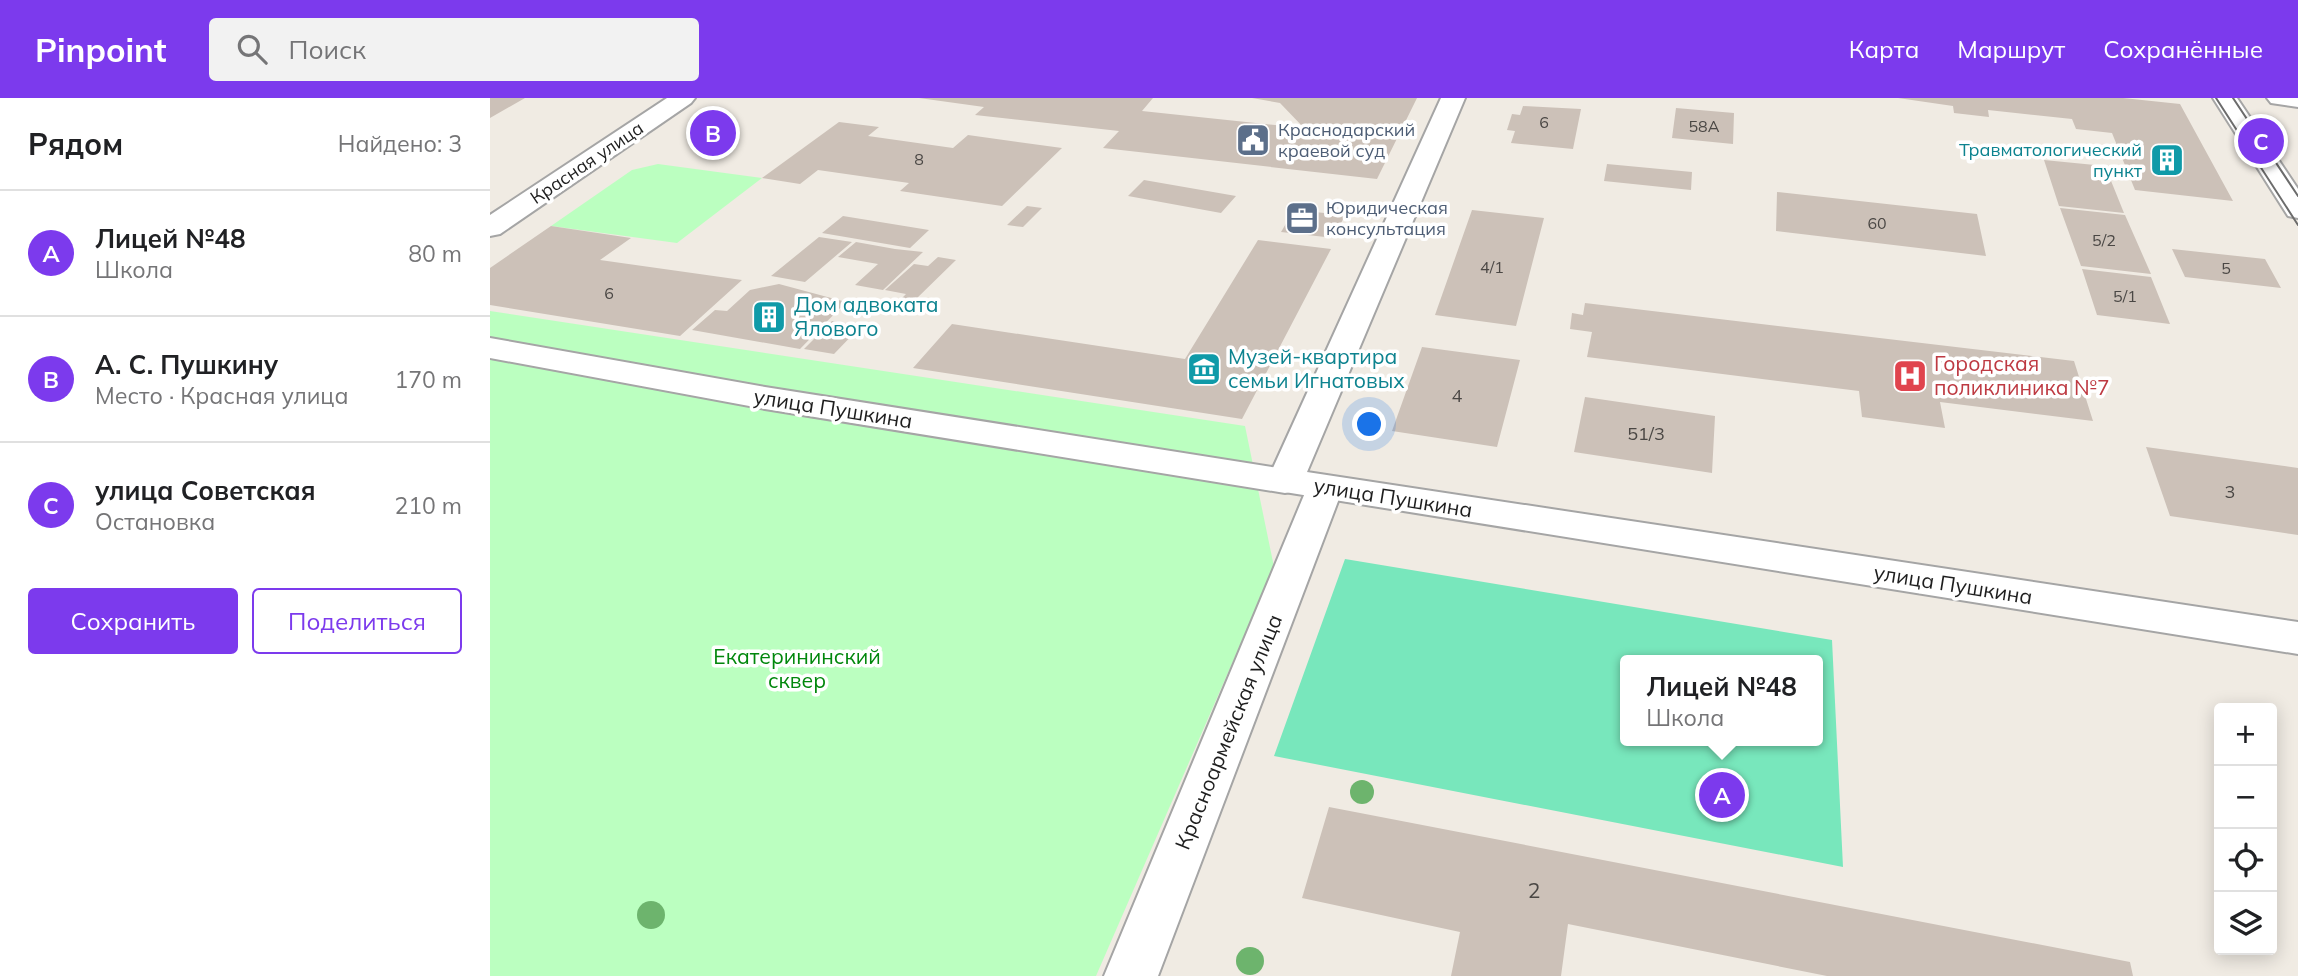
<!DOCTYPE html>
<html lang="ru">
<meta charset="utf-8">
<style>
:root{--surface:#fff;--page:#f2f2f2;--text:#202124;--muted:#757577;--line:#e0e0e0;--accent:#7c3aed}
body{margin:0;font-family:Mulish,sans-serif;background:var(--page);color:var(--text)}
.controls{position:absolute;right:21px;bottom:21px;display:grid;overflow:hidden;border-radius:7px;box-shadow:0 4px 18px #0003}
.controls button{width:63px;height:63px;display:grid;place-items:center;padding:0;border:0;border-bottom:2px solid var(--line);background:var(--surface);color:var(--text);font:35px sans-serif}
.you{position:absolute;left:880px;top:327px;width:24px;height:24px;margin:-18px;border:5px solid #fff;border-radius:50%;background:#1a73e8;box-shadow:0 0 0 10px #1a73e833}
.badge{display:grid;place-items:center;width:46px;height:46px;border-radius:50%;background:var(--accent);color:#fff;font-size:23px;font-weight:700}
.pin{position:absolute;translate:-50% -50%;border:4px solid #fff;box-shadow:0 2px 7px #0006}
.popup{position:absolute;left:1130px;top:557px;width:203px;height:91px;box-sizing:border-box;display:grid;place-content:center;border-radius:7px;background:var(--surface);filter:drop-shadow(0 2px 5px #0005);font-size:23px;white-space:nowrap;color:var(--muted)}
.popup b{font-size:26px;color:var(--text)}
.popup::after{content:'';position:absolute;left:50%;top:100%;margin-left:-14px;border:14px solid transparent;border-top-color:var(--surface)}
.list{margin:0;padding:0;list-style:none}
h2{display:flex;justify-content:space-between;align-items:center;height:91px;margin:0;padding:0 28px;font-size:30px}
h2 small{font-size:23px;font-weight:400;color:var(--muted)}
.list li{display:grid;grid-template-columns:46px 1fr auto;gap:21px;align-items:center;box-sizing:border-box;height:126px;padding:0 28px;border-top:2px solid var(--line)}
.list b{display:block;font-size:26px;white-space:nowrap}
.list p{margin:0;font-size:23px;white-space:nowrap;color:var(--muted)}
.list em{font-size:23px;font-style:normal;color:var(--muted)}
.actions{display:flex;gap:14px;padding:21px 28px}
.actions a{flex:1;padding:16px 0;border:2px solid var(--accent);border-radius:7px;text-align:center;font-size:24px;color:var(--accent)}
.actions .main{background:var(--accent);color:#fff}
.icon{flex:none;width:38px;height:38px;fill:none;stroke:currentColor;stroke-width:2;stroke-linecap:round;stroke-linejoin:round}
.map{position:relative;flex:none;width:1808px;height:878px;overflow:hidden}
header{display:flex;align-items:center;gap:42px;box-sizing:border-box;height:98px;padding:0 35px;background:var(--accent);color:#fff}
header strong{font-size:33px}
nav{display:flex;gap:38px;margin-inline-start:auto;font-size:24px}
.search{width:490px;height:63px;background:var(--page);display:flex;align-items:center;gap:18px;box-sizing:border-box;padding:0 24px;border-radius:7px;color:var(--muted);font-size:26px}
main{display:flex}
aside{flex:1;background:var(--surface)}
.map>svg:first-child{display:block}
.park{fill:#bbffc0}
.pitch{fill:#78e7bc;fill-rule:evenodd}
.building{fill:#ccc1b8}
.lines{fill:none;stroke-linecap:round;stroke-linejoin:round}
.pedestrian-casing{stroke:#a5a5a5;stroke-width:4}
.minor-casing{stroke:#a5a5a5;stroke-width:4}
.tertiary-casing{stroke:#a5a5a5;stroke-width:4}
.pedestrian{fill:#fff;fill-rule:evenodd}
.minor{fill:#fff;fill-rule:evenodd}
.tertiary{fill:#fff;fill-rule:evenodd}
.tram{stroke:#6c6c6c;stroke-width:2}
.tree{fill:#6db46d}
.labels{text-anchor:middle;stroke-width:7;stroke-linejoin:round;paint-order:stroke}
.far-number-label{font-size:16px;fill:#4a4744}
.far-service-label{font-size:18px;fill:#4e5e75;stroke:#fff;text-anchor:start}
.far-culture-label{font-size:18px;fill:#0d838f;stroke:#fff;text-anchor:end}
.far-street-label{font-size:18px;fill:#1e1e1e;stroke:#fff}
.number-label{font-size:18px;fill:#4a4744}
.culture-label{font-size:21px;fill:#0d838f;stroke:#fff;text-anchor:start}
.health-label{font-size:21px;fill:#be3a42;stroke:#fff;text-anchor:start}
.street-label{font-size:21px;fill:#1e1e1e;stroke:#fff}
.park-label{font-size:21px;fill:#01870c;stroke:#fff}
.near-number-label{font-size:21px;fill:#4a4744}
</style>
<header>
<strong>Pinpoint</strong>
<div class="search"><svg class="icon" aria-label="search" viewBox="0 0 24 24"><circle cx="10" cy="10" r="6"/><path d="M15 15l6 6"/></svg>Поиск</div>
<nav><a>Карта</a><a>Маршрут</a><a>Сохранённые</a></nav>
</header>
<main>
<aside>
<h2>Рядом<small>Найдено: 3</small></h2>
<ul class="list">
<li><span class="badge">A</span><div><b>Лицей №48</b><p>Школа</p></div><em>80 m</em></li>
<li><span class="badge">B</span><div><b>А. С. Пушкину</b><p>Место · Красная улица</p></div><em>170 m</em></li>
<li><span class="badge">C</span><div><b>улица Советская</b><p>Остановка</p></div><em>210 m</em></li>
</ul>
<div class="actions"><a class="main">Сохранить</a><a>Поделиться</a></div>
</aside>
<div class="map">
<svg width="1808" height="878" viewBox="0 0 1808 878">
<rect width="100%" height="100%" fill="#f0ebe3"/>
<path class="park" d="M 168,66 L 272,80 L 187,145 L 61,128 L 142,72 Z
M 0,213 L 755,328 L 784,469 L 606,878 L 0,878 Z"/>
<path class="pitch" d="M 855,461 L 1342,542 L 1353,769 L 784,658 ZM 1136,562 L 1328,562 L 1328,643 L 1136,643 Z"/>
<path class="building" d="M 0,0 L 35,0 L 0,20 Z
M 429,0 L 663,0 L 652,13 L 814,30 L 790,5 L 762,0 L 927,0 L 887,81 L 613,50 L 629,33 L 485,17 L 494,9 Z
M 1408,0 L 1633,0 L 1690,6 L 1743,103 L 1645,92 L 1622,35 L 1586,31 L 1582,21 L 1498,12 L 1499,19 L 1464,15 L 1463,8 Z
M 1033,8 L 1091,11 L 1083,51 L 1021,45 L 1025,33 L 1017,32 L 1022,16 L 1030,17 Z
M 1186,10 L 1244,15 L 1243,46 L 1182,40 Z
M 349,24 L 389,29 L 378,38 L 463,50 L 478,37 L 572,50 L 512,108 L 410,93 L 419,85 L 328,72 L 310,86 L 272,80 Z
M 1554,62 L 1615,68 L 1634,115 L 1569,108 Z
M 1117,66 L 1202,74 L 1201,92 L 1114,83 Z
M 654,82 L 746,98 L 731,115 L 638,98 Z
M 1287,94 L 1487,116 L 1496,158 L 1286,133 Z
M 537,108 L 552,110 L 533,129 L 517,127 Z
M 1570,110 L 1635,117 L 1661,176 L 1591,168 Z
M 804,112 L 855,117 L 844,140 L 791,134 Z
M 982,112 L 1054,120 L 1026,228 L 945,217 Z
M 353,118 L 439,132 L 420,150 L 332,135 Z
M 61,128 L 141,140 L 110,162 L 252,182 L 190,238 L 0,207 L 0,170 Z
M 329,139 L 362,144 L 315,184 L 281,178 Z
M 768,142 L 841,151 L 752,321 L 423,270 L 462,226 L 695,261 Z
M 366,144 L 405,151 L 433,154 L 393,192 L 365,187 L 388,166 L 348,159 Z
M 1682,151 L 1775,161 L 1791,190 L 1695,179 Z
M 448,159 L 466,162 L 424,203 L 411,201 L 416,196 L 395,192 L 424,166 L 438,168 Z
M 1592,171 L 1661,179 L 1680,226 L 1607,217 Z
M 289,186 L 356,204 L 310,251 L 202,232 L 225,212 L 237,213 L 260,192 Z
M 1095,205 L 1584,263 L 1603,323 L 1450,304 L 1455,330 L 1372,319 L 1369,293 L 1097,259 L 1102,234 L 1080,231 L 1082,215 L 1093,217 Z
M 342,223 L 371,228 L 344,256 L 314,251 Z
M 932,249 L 1030,262 L 1007,349 L 902,333 Z
M 1095,299 L 1225,318 L 1222,375 L 1084,354 Z
M 1656,349 L 1808,370 L 1808,437 L 1680,418 Z
M 839,709 L 1640,864 L 1643,878 L 1337,878 L 1078,826 L 1071,878 L 961,878 L 970,834 L 812,800 Z"/>
<g class="lines">
<g class="pedestrian-casing">
<path id="pedestrian" d="M 177,0 L 205,0 L 201,5 L 10,136 L 0,138 L 0,117 Z
M 835,378 L 848,381 L 853,390 L 668,878 L 614,878 L 817,390 L 822,381 Z"/>
</g>
<g class="minor-casing">
<path id="minor" d="M 1723,0 L 1747,0 L 1808,91 L 1808,120 L 1798,118 Z
M 0,240 L 275,289 L 795,371 L 808,374 L 813,383 L 808,392 L 795,395 L 275,311 L 0,260 Z"/>
</g>
<g class="tertiary-casing">
<path id="tertiary" d="M 951,0 L 975,0 L 817,374 L 1808,524 L 1808,556 L 782,392 L 777,383 Z
M 1777,0 L 1808,0 L 1808,9 L 1781,5 Z"/>
</g>
<use href="#pedestrian" class="pedestrian"/>
<use href="#minor" class="minor"/>
<use href="#tertiary" class="tertiary"/>
<path class="tram" d="M 1726,0 L 1808,127
M 1743,0 L 1808,98"/>
</g>
<g class="tree">
<circle cx="872" cy="694" r="12"/>
<circle cx="161" cy="817" r="14"/>
<circle cx="760" cy="863" r="14"/>
</g>
<defs>
<g id="civic-square" transform="scale(1.75)"><rect x="-9" y="-9" width="18" height="18" rx="4" fill="#5c6f8a" stroke="#fff"/><path d="M-.6-6.5H3V-4.5H.6V-3L4-1V1h2V6H-6V1h2V-1L-.6-3ZM-1.2 2.5V6h2.4V2.5Z" fill="#fff"/></g>
<g id="building-square" transform="scale(1.75)"><rect x="-9" y="-9" width="18" height="18" rx="4" fill="#0f9aa8" stroke="#fff"/><path d="M-4-6H4V6H1V3H-1V6H-4ZM-2.5-4.3h1.7v1.8h-1.7ZM.8-4.3h1.7v1.8H.8ZM-2.5-1h1.7V.8h-1.7ZM.8-1h1.7V.8H.8Z" fill="#fff"/></g>
<g id="office-square" transform="scale(1.75)"><rect x="-9" y="-9" width="18" height="18" rx="4" fill="#5c6f8a" stroke="#fff"/><path d="M-6-3h4V-5.5h4V-3h4V5H-6ZM-1-4.5V-3h2v-1.5ZM-6 0V1H6V0Z" fill="#fff"/></g>
<g id="museum-square" transform="scale(1.75)"><rect x="-9" y="-9" width="18" height="18" rx="4" fill="#0f9aa8" stroke="#fff"/><path d="M0-6L6-3V-2H-6V-3ZM-5-1h2V3h-2ZM-1-1h2V3h-2ZM3-1h2V3H3ZM-6 4H6V6H-6Z" fill="#fff"/></g>
<g id="hospital-square" transform="scale(1.75)"><rect x="-9" y="-9" width="18" height="18" rx="4" fill="#e0444e" stroke="#fff"/><path d="M-5-5h3v3.5h4V-5h3V5h-3V1.5h-4V5h-3Z" fill="#fff"/></g>
</defs>
<g fill-rule="evenodd">
<use href="#civic-square" x="763" y="42"/>
<use href="#building-square" x="1677" y="62"/>
<use href="#office-square" x="812" y="120"/>
<use href="#building-square" x="279" y="219"/>
<use href="#museum-square" x="714" y="271"/>
<use href="#hospital-square" x="1420" y="278"/>
</g>
<g class="labels">
<g class="far-number-label">
<text x="1054" y="30">6</text>
<text x="1214" y="34">58А</text>
<text x="429" y="67">8</text>
<text x="1387" y="131">60</text>
<text x="1614" y="148">5/2</text>
<text x="1002" y="175">4/1</text>
<text x="1736" y="176">5</text>
<text x="119" y="201">6</text>
<text x="1635" y="204">5/1</text>
</g>
<g class="far-service-label">
<text x="788" y="38">Краснодарский<tspan x="788" dy="21">краевой суд</tspan></text>
<text x="836" y="116">Юридическая<tspan x="836" dy="21">консультация</tspan></text>
</g>
<g class="far-culture-label">
<text x="1652" y="58">Травматологический<tspan x="1652" dy="21">пункт</tspan></text>
</g>
<g class="far-street-label">
<text transform="translate(97 65) rotate(-34)" y="6">Красная улица</text>
</g>
<g class="number-label">
<text x="967" y="304">4</text>
<text x="1156" y="342">51/3</text>
<text x="1740" y="400">3</text>
</g>
<g class="culture-label">
<text x="304" y="214">Дом адвоката<tspan x="304" dy="24">Ялового</tspan></text>
<text x="738" y="266">Музей-квартира<tspan x="738" dy="24">семьи Игнатовых</tspan></text>
</g>
<g class="health-label">
<text x="1444" y="273">Городская<tspan x="1444" dy="24">поликлиника №7</tspan></text>
</g>
<g class="street-label">
<text transform="translate(343 311) rotate(9)" y="7">улица Пушкина</text>
<text transform="translate(903 400) rotate(9)" y="7">улица Пушкина</text>
<text transform="translate(1463 487) rotate(9)" y="7">улица Пушкина</text>
<text transform="translate(739 634) rotate(-68)" y="7">Красноармейская улица</text>
</g>
<g class="park-label">
<text x="307" y="566">Екатерининский<tspan x="307" dy="24">сквер</tspan></text>
</g>
<g class="near-number-label">
<text x="1044" y="800">2</text>
</g>
</g>
</svg>
<div class="controls">
<button>+</button>
<button>−</button>
<button><svg class="icon" aria-label="locate" viewBox="0 0 24 24"><circle cx="12" cy="12" r="6"/><path d="M12 2v4M12 18v4M2 12h4M18 12h4"/></svg></button>
<button><svg class="icon" aria-label="layers" viewBox="0 0 24 24"><path d="M12 4l9 5-9 5-9-5zM3 14l9 5 9-5"/></svg></button>
</div>
<div class="you"></div>
<div class="pin badge" style="left:1232px;top:697px">A</div>
<div class="popup"><b>Лицей №48</b>Школа</div>
<div class="pin badge" style="left:223px;top:35px">B</div>
<div class="pin badge" style="left:1771px;top:43px">C</div>
</div>
</main>
